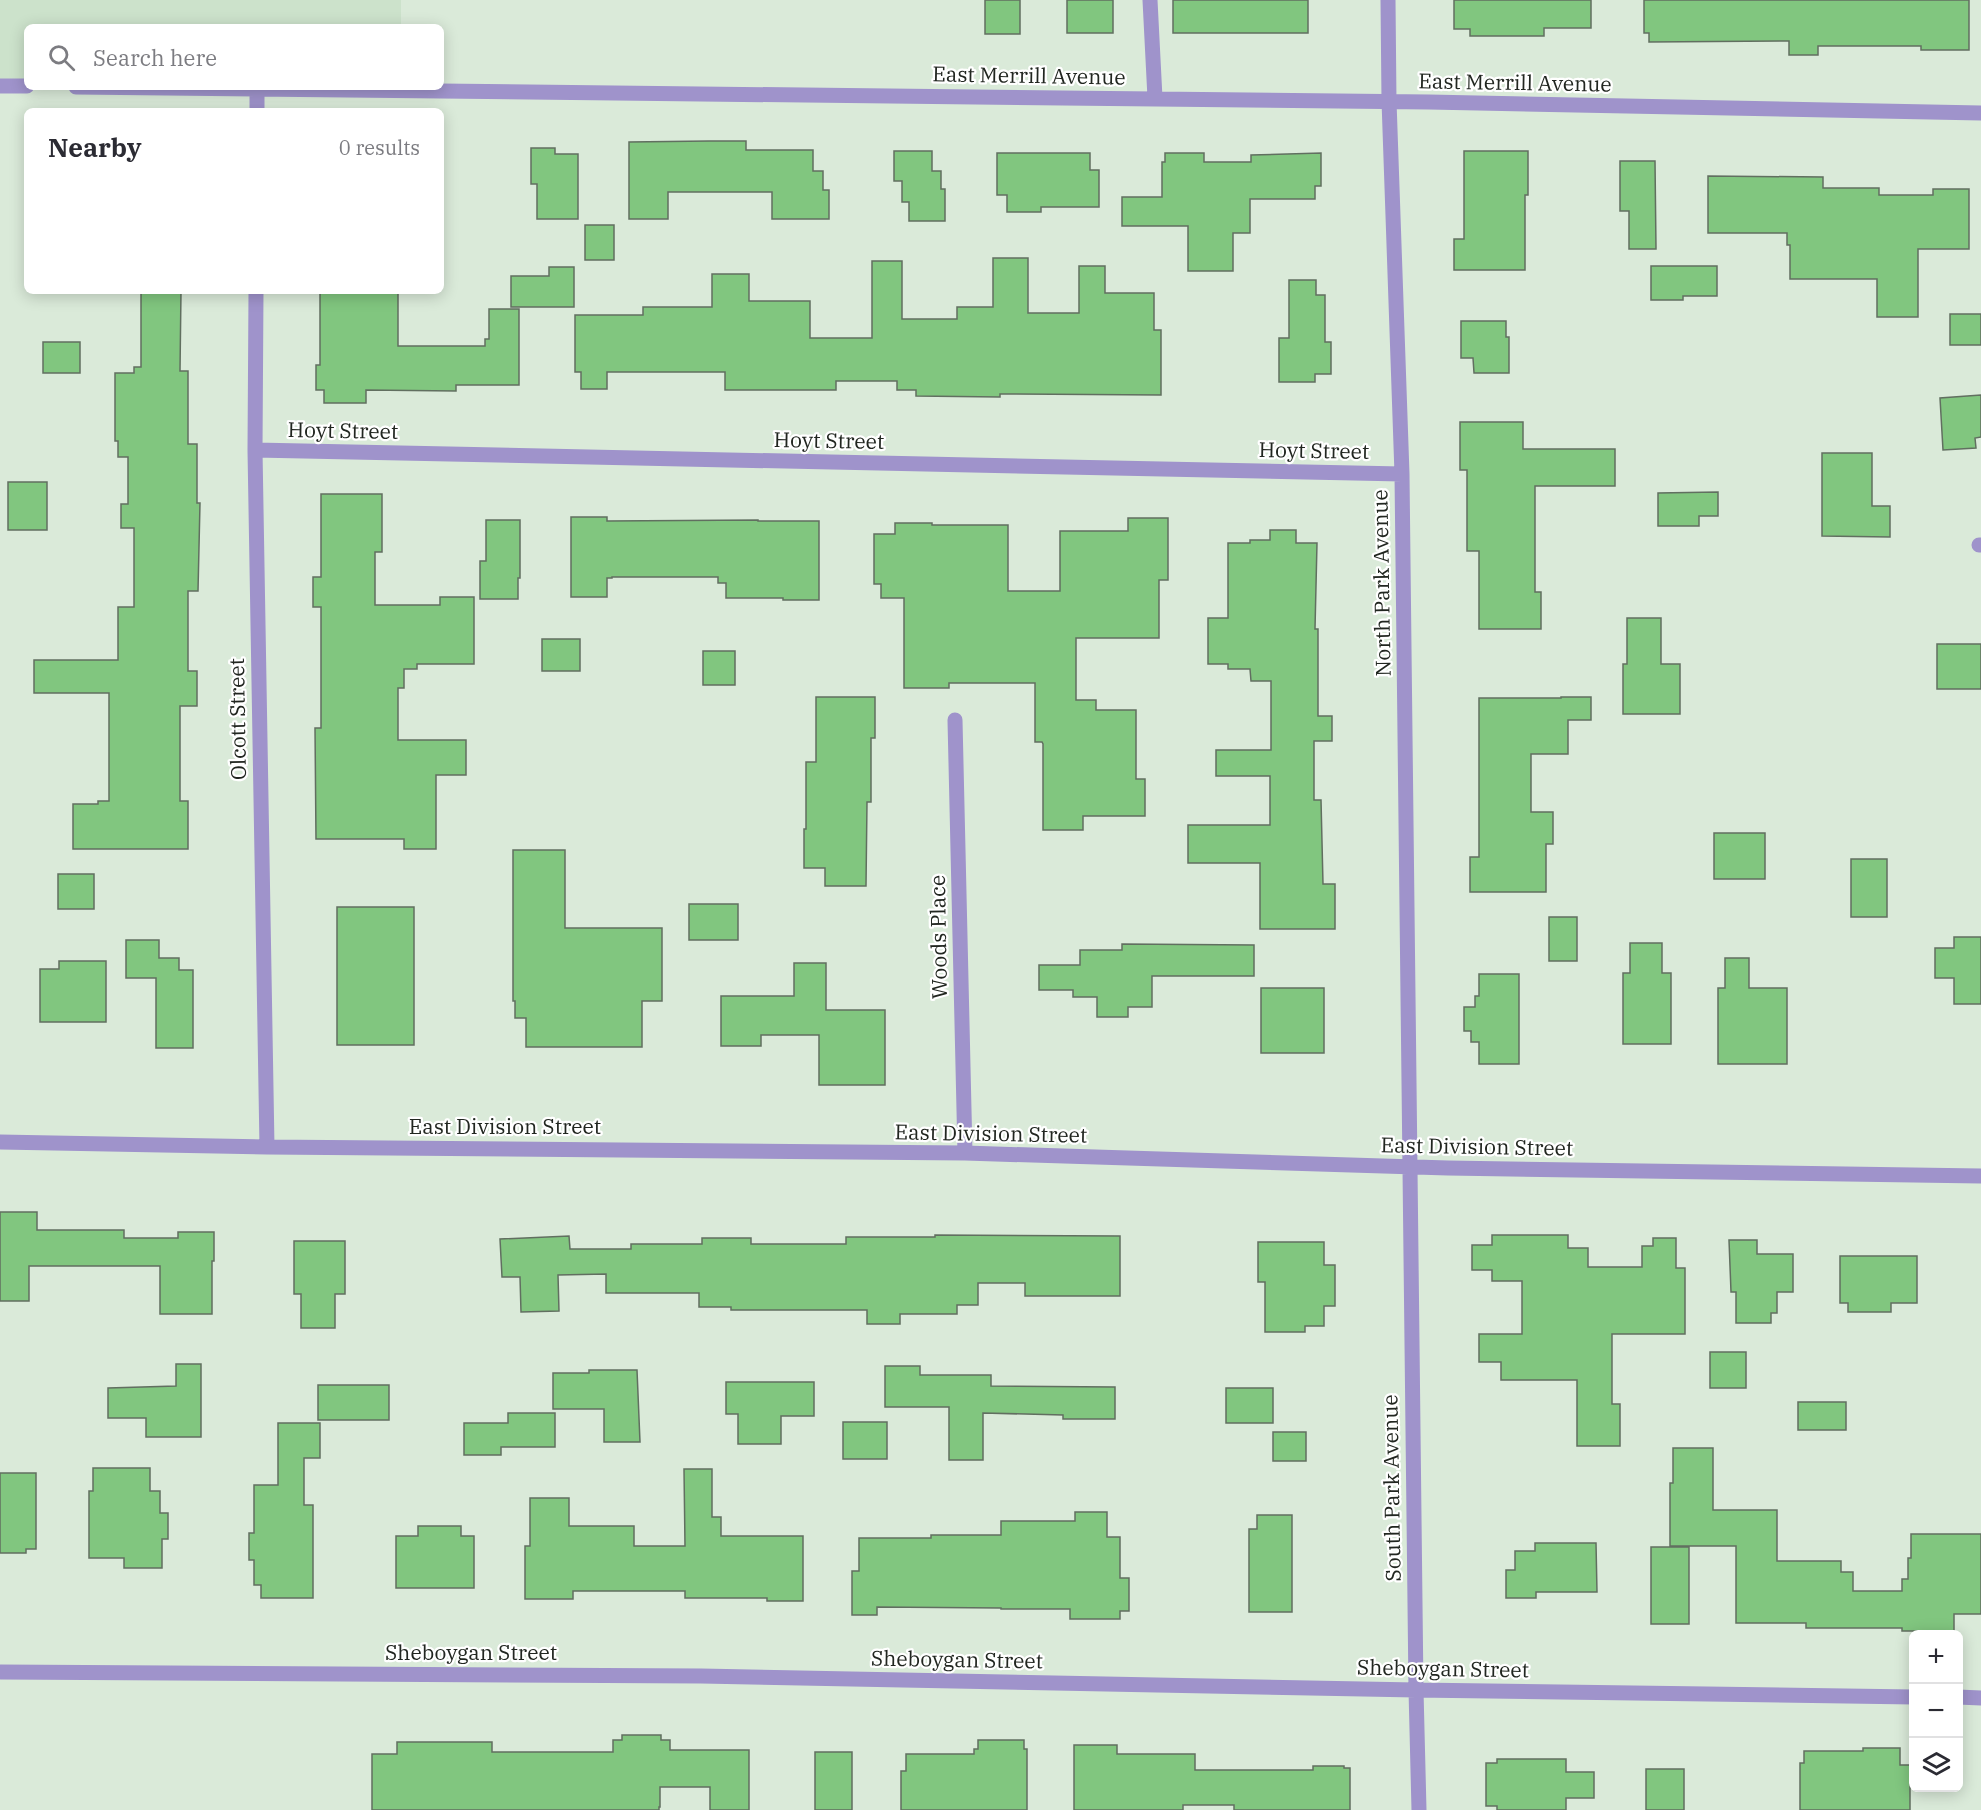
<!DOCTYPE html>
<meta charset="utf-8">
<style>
:root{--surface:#fff;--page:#f2f2f3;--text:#2b2b33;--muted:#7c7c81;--line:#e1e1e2}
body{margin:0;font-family:"IBM Plex Serif",serif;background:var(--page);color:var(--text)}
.controls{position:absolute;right:18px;bottom:18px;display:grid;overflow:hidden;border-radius:9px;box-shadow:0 3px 15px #0003}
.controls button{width:54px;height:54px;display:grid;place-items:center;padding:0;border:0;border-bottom:2px solid var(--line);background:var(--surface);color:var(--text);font:30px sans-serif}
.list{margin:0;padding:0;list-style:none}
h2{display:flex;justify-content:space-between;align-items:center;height:78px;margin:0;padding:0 24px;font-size:26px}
h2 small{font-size:20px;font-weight:400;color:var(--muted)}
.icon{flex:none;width:33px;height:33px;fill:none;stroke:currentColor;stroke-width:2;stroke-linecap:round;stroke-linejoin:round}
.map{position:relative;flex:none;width:1981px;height:1810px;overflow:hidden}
.search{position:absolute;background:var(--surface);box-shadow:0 3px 15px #0003;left:24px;top:24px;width:420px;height:66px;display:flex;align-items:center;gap:15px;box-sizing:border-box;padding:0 21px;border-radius:9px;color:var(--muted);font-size:22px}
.panel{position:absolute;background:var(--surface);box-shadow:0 3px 15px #0003;left:24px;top:108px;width:420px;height:186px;border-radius:9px}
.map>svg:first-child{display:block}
.built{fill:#cce2cb}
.building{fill:#81c67f;stroke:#616f60;stroke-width:1.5}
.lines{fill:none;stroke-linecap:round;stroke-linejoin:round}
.minor{stroke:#9f93cb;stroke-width:15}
.labels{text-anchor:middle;stroke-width:4.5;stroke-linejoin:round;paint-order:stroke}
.street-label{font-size:21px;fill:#212620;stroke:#fff}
</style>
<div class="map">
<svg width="1981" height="1810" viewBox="0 0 1981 1810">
<rect width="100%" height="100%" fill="#daead9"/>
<path class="built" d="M 0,0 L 401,0 L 401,27 L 27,27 L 27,87 L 0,86 Z"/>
<path class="building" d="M 985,0 L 1020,0 L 1020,34 L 985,34 Z
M 1067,0 L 1113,0 L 1113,33 L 1067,33 Z
M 1173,0 L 1308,0 L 1308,33 L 1173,33 Z
M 1454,0 L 1591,0 L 1591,28 L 1544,28 L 1544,36 L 1470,36 L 1470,29 L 1454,29 Z
M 1644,0 L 1969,0 L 1969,50 L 1921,50 L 1921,46 L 1818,46 L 1818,55 L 1789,55 L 1789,41 L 1649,42 L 1649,33 L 1644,33 Z
M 709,141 L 746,141 L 746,150 L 813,150 L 813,171 L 823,171 L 823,190 L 829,190 L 829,219 L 772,219 L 772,192 L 668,192 L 668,219 L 629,219 L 629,142 Z
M 531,148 L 555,148 L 555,154 L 578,154 L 578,219 L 537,219 L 537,184 L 531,184 Z
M 894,151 L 932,151 L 932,171 L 941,171 L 941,189 L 945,189 L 945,221 L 909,221 L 909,202 L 902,202 L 902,181 L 894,181 Z
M 1464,151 L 1528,151 L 1528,195 L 1525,195 L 1525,270 L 1454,270 L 1454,239 L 1464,239 Z
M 997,153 L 1090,153 L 1090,170 L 1099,170 L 1099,207 L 1041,207 L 1041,212 L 1007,212 L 1007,195 L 997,195 Z
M 1165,153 L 1204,153 L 1204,162 L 1251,162 L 1251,155 L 1321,153 L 1321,186 L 1315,186 L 1315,199 L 1250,199 L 1250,233 L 1233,233 L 1233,271 L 1188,271 L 1188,226 L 1122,226 L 1122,197 L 1162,197 L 1162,162 L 1165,162 Z
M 1620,161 L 1655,161 L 1656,249 L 1629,249 L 1629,211 L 1620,211 Z
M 1708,176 L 1823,177 L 1823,188 L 1879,188 L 1879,195 L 1933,195 L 1933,189 L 1969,189 L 1969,249 L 1918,249 L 1918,317 L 1877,317 L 1877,279 L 1790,279 L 1790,245 L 1787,245 L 1787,233 L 1708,233 Z
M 585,225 L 614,225 L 614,260 L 585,260 Z
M 993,258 L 1028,258 L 1028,313 L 1079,313 L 1079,266 L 1105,266 L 1105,293 L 1154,293 L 1154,330 L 1161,330 L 1161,395 L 1000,394 L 1000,397 L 916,396 L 916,390 L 897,390 L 897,381 L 836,381 L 836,390 L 725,390 L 725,372 L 607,372 L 607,389 L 581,389 L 581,372 L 575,372 L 575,315 L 643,315 L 643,307 L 712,307 L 712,274 L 749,274 L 749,301 L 810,301 L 810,338 L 872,338 L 872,261 L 902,261 L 902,319 L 957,319 L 957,307 L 993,307 Z
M 1651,266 L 1717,266 L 1717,296 L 1683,296 L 1683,300 L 1651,300 Z
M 549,267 L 574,267 L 574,307 L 511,307 L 511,276 L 549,276 Z
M 1289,280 L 1316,280 L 1316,295 L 1325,295 L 1325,342 L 1331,342 L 1331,374 L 1315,374 L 1315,382 L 1279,382 L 1279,338 L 1289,338 Z
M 141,291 L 181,291 L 180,371 L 188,371 L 188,444 L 197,444 L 197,503 L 200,503 L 198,591 L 188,591 L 188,671 L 197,671 L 197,706 L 180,706 L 180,801 L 188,801 L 188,849 L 73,849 L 73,804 L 98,804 L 98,801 L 109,801 L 109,693 L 34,693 L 34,660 L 118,660 L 118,607 L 134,607 L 134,528 L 121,528 L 121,504 L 128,504 L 128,457 L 118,457 L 118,441 L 115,441 L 115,373 L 134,373 L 134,367 L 141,367 Z
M 320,291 L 398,291 L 398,346 L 485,346 L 485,339 L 489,339 L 489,309 L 519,309 L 519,385 L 456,385 L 456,391 L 366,390 L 366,403 L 324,403 L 324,390 L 316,390 L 316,365 L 320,365 Z
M 1950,314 L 1981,314 L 1981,345 L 1950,345 Z
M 1461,321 L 1506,321 L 1506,337 L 1509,337 L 1509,373 L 1474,373 L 1473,358 L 1461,358 Z
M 43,342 L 80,342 L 80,373 L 43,373 Z
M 1981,395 L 1981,437 L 1975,438 L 1976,448 L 1943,450 L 1940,398 Z
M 1460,422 L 1523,422 L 1523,449 L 1615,449 L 1615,486 L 1535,486 L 1535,592 L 1541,592 L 1541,629 L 1479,629 L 1479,551 L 1467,551 L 1467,470 L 1460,470 Z
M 1822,453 L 1872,453 L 1872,506 L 1890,506 L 1890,537 L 1822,536 Z
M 8,482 L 47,482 L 47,530 L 8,530 Z
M 1718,492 L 1718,516 L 1699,516 L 1699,526 L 1658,526 L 1658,493 Z
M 321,494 L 382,494 L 382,552 L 375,552 L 375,605 L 440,605 L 440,597 L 474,597 L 474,664 L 417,664 L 417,669 L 404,669 L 404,688 L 398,688 L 398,740 L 466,740 L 466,775 L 436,775 L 436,849 L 404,849 L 404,839 L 316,839 L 315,728 L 321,728 L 321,607 L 313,607 L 313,577 L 321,577 Z
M 571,517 L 607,517 L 607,521 L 758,520 L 758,521 L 819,521 L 819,600 L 783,600 L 783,598 L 726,598 L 726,583 L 718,583 L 718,577 L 612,577 L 612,578 L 607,578 L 607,597 L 571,597 Z
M 1128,518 L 1168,518 L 1168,580 L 1159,580 L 1159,638 L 1076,638 L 1076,700 L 1096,700 L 1096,710 L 1136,710 L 1136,779 L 1145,779 L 1145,816 L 1083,816 L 1083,830 L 1043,830 L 1043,744 L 1042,742 L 1035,742 L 1035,683 L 949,683 L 949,688 L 904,688 L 904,598 L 881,598 L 881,584 L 874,584 L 874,534 L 895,534 L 895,523 L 932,523 L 932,525 L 1008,525 L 1008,591 L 1060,591 L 1060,531 L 1128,531 Z
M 486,520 L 520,520 L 520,578 L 518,578 L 518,599 L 480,599 L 480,561 L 486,561 Z
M 1270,530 L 1296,530 L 1296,543 L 1317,543 L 1315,629 L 1318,629 L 1318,716 L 1332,716 L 1332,741 L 1314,741 L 1314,800 L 1321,800 L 1323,884 L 1335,884 L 1335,929 L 1260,929 L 1260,863 L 1188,863 L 1188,825 L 1270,825 L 1270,776 L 1216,776 L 1216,750 L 1271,750 L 1271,681 L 1251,681 L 1250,669 L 1228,669 L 1228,664 L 1208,664 L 1208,618 L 1228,618 L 1228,543 L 1250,543 L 1250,540 L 1270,540 Z
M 1627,618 L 1661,618 L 1661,664 L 1680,664 L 1680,714 L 1623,714 L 1623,664 L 1627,664 Z
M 542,639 L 580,639 L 580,671 L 542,671 Z
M 1937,644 L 1981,644 L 1981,689 L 1937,689 Z
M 703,651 L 735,651 L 735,685 L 703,685 Z
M 816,697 L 875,697 L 875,738 L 871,738 L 871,802 L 867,802 L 866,886 L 825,886 L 825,868 L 804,868 L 804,829 L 806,829 L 806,762 L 816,762 Z
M 1561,697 L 1591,697 L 1591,720 L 1568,720 L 1568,754 L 1531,754 L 1531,812 L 1553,812 L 1553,844 L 1546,844 L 1546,892 L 1470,892 L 1470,857 L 1479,857 L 1479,698 L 1561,698 Z
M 1714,833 L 1765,833 L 1765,879 L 1714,879 Z
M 513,850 L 565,850 L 565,928 L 662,928 L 662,1001 L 642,1001 L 642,1047 L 526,1047 L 526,1018 L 515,1018 L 515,1001 L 513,1001 Z
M 1851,859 L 1887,859 L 1887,917 L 1851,917 Z
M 58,874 L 94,874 L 94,909 L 58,909 Z
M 689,904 L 738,904 L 738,940 L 689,940 Z
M 337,907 L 414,907 L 414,1045 L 337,1045 Z
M 1549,917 L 1577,917 L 1577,961 L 1549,961 Z
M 1954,937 L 1981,937 L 1981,1004 L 1954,1004 L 1954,978 L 1935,978 L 1935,948 L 1954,948 Z
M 126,940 L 159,940 L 159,958 L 179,958 L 179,970 L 193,970 L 193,1048 L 156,1048 L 156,978 L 126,978 Z
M 1630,943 L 1662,943 L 1662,973 L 1671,973 L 1671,1044 L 1623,1044 L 1623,973 L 1630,973 Z
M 1122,944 L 1254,945 L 1254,976 L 1152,976 L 1152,1007 L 1128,1007 L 1128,1017 L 1097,1017 L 1097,997 L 1073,997 L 1073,990 L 1039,990 L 1039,965 L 1080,965 L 1080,950 L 1122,950 Z
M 1725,958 L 1749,958 L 1749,988 L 1787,988 L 1787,1064 L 1718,1064 L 1718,988 L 1725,988 Z
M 59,961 L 106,961 L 106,1022 L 40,1022 L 40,969 L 59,969 Z
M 794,963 L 826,963 L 826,1010 L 885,1010 L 885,1085 L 819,1085 L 819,1035 L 761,1035 L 761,1046 L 721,1046 L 721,996 L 794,996 Z
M 1479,974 L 1519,974 L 1519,1064 L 1479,1064 L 1479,1042 L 1471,1042 L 1471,1031 L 1464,1031 L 1464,1007 L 1475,1007 L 1475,996 L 1479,996 Z
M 1261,988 L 1324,988 L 1324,1053 L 1261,1053 Z
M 0,1212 L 37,1212 L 37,1230 L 124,1230 L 124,1238 L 178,1238 L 178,1232 L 214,1232 L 214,1261 L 212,1261 L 212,1314 L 160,1314 L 160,1266 L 29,1266 L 29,1301 L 0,1301 Z
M 935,1235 L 1120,1236 L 1120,1296 L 1025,1296 L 1025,1283 L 978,1283 L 978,1305 L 957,1305 L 957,1314 L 900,1314 L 900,1324 L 867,1324 L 867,1310 L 731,1310 L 731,1307 L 699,1307 L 699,1293 L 606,1293 L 606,1274 L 558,1275 L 559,1311 L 521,1312 L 520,1277 L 502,1277 L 500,1239 L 569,1236 L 570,1249 L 631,1249 L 631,1244 L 702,1244 L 702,1238 L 751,1238 L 751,1244 L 846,1244 L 846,1237 L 935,1237 Z
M 1492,1235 L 1568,1235 L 1568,1248 L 1588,1248 L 1588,1267 L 1642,1267 L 1642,1246 L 1653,1246 L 1653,1238 L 1676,1238 L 1676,1268 L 1685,1268 L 1685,1334 L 1612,1334 L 1612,1404 L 1620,1404 L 1620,1446 L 1577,1446 L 1577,1380 L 1501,1380 L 1501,1362 L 1479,1362 L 1479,1334 L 1522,1334 L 1522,1281 L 1492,1281 L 1492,1270 L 1472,1270 L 1472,1245 L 1492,1245 Z
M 1729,1240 L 1757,1240 L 1757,1254 L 1793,1254 L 1793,1292 L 1777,1292 L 1777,1313 L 1771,1313 L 1771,1323 L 1736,1323 L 1736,1292 L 1731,1292 Z
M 294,1241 L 345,1241 L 345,1294 L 335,1294 L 335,1328 L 301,1328 L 301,1294 L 294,1294 Z
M 1258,1242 L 1324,1242 L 1324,1265 L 1335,1265 L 1335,1306 L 1324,1306 L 1324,1326 L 1305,1326 L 1305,1332 L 1265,1332 L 1265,1282 L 1258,1282 Z
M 1840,1256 L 1917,1256 L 1917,1303 L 1891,1303 L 1891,1312 L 1848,1312 L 1848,1303 L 1840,1303 Z
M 1710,1352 L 1746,1352 L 1746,1388 L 1710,1388 Z
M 176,1364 L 201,1364 L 201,1437 L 146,1437 L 146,1418 L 108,1418 L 108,1388 L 176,1386 Z
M 885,1366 L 920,1366 L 920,1375 L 991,1375 L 991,1386 L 1115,1387 L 1115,1419 L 1063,1419 L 1063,1415 L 983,1413 L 983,1460 L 949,1460 L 949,1407 L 885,1407 Z
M 589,1370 L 637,1370 L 640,1442 L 604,1442 L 604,1409 L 553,1409 L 553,1373 L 589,1373 Z
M 726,1382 L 814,1382 L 814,1416 L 781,1416 L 781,1444 L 738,1444 L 738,1414 L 726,1414 Z
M 318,1385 L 389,1385 L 389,1420 L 318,1420 Z
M 1226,1388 L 1273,1388 L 1273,1423 L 1226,1423 Z
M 1798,1402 L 1846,1402 L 1846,1430 L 1798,1430 Z
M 508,1413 L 555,1413 L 555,1447 L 501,1447 L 501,1455 L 464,1455 L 464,1423 L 508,1423 Z
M 843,1422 L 887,1422 L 887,1459 L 843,1459 Z
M 278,1423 L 320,1423 L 320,1458 L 304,1458 L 304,1505 L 313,1505 L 313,1598 L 261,1598 L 261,1585 L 254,1585 L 254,1560 L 249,1560 L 249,1533 L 254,1533 L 254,1485 L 278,1485 Z
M 1273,1432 L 1306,1432 L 1306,1461 L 1273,1461 Z
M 1673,1448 L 1713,1448 L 1713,1510 L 1777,1510 L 1777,1561 L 1841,1561 L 1841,1572 L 1853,1572 L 1853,1591 L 1902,1591 L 1902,1579 L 1908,1579 L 1908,1558 L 1911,1558 L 1911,1534 L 1981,1534 L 1981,1614 L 1954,1614 L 1954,1631 L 1902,1631 L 1902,1628 L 1806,1628 L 1806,1623 L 1736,1623 L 1736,1546 L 1670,1546 L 1670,1483 L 1673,1483 Z
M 93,1468 L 150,1468 L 150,1491 L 160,1491 L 160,1513 L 168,1513 L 168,1539 L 162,1539 L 162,1568 L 124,1568 L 124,1558 L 89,1558 L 89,1491 L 93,1491 Z
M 684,1469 L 712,1469 L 712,1517 L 721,1517 L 721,1536 L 803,1536 L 803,1601 L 767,1601 L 767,1598 L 685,1598 L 685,1591 L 573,1591 L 573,1599 L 525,1599 L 525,1546 L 530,1546 L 530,1498 L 569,1498 L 569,1526 L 634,1526 L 634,1546 L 685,1546 Z
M 0,1473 L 36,1473 L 36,1549 L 26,1549 L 26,1553 L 0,1553 Z
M 1075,1512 L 1107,1512 L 1107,1537 L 1120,1537 L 1120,1578 L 1129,1578 L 1129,1611 L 1120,1611 L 1120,1619 L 1070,1619 L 1070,1609 L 1001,1609 L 1001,1608 L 877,1607 L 877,1615 L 852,1615 L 852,1571 L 859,1571 L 859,1538 L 931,1538 L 931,1535 L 1001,1535 L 1001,1521 L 1075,1521 Z
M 1257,1515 L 1292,1515 L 1292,1612 L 1249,1612 L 1249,1529 L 1257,1529 Z
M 418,1526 L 461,1526 L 461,1536 L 474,1536 L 474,1588 L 396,1588 L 396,1536 L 418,1536 Z
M 1535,1543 L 1596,1543 L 1597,1592 L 1536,1592 L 1536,1598 L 1506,1598 L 1506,1570 L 1515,1570 L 1515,1551 L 1535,1551 Z
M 1651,1547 L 1689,1547 L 1689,1624 L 1651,1624 Z
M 622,1735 L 661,1735 L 661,1740 L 670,1740 L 670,1750 L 749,1750 L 749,1810 L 710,1810 L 710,1787 L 660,1787 L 660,1807 L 659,1807 L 659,1810 L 372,1810 L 372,1754 L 397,1754 L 397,1742 L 492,1742 L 492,1752 L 613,1752 L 613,1740 L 622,1740 Z
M 978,1740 L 1024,1740 L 1024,1749 L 1027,1749 L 1027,1810 L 901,1810 L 901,1771 L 906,1771 L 906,1754 L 974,1754 L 974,1749 L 978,1749 Z
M 1074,1745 L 1117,1745 L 1117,1754 L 1195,1754 L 1195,1770 L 1313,1770 L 1313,1766 L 1344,1766 L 1344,1768 L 1350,1768 L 1350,1810 L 1234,1810 L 1234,1805 L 1183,1805 L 1183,1810 L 1074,1810 Z
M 1863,1748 L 1900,1748 L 1900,1765 L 1910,1765 L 1910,1810 L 1800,1810 L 1800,1763 L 1804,1763 L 1804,1751 L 1863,1751 Z
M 815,1752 L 852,1752 L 852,1810 L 815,1810 Z
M 1497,1759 L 1566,1759 L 1566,1772 L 1594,1772 L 1594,1798 L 1566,1798 L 1566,1810 L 1497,1810 L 1497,1806 L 1486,1806 L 1486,1763 L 1497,1763 Z
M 1646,1769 L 1684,1769 L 1684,1810 L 1646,1810 Z"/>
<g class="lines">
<path class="minor" d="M 1150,0 L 1155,98
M 1388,0 L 1389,101 L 1402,474 L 1416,1690 L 1419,1810
M 0,86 L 27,86
M 76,87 L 1429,102 L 1981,113
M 257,111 L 257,89
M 256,291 L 255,450 L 267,1147
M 255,450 L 1402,474
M 1979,545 L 1981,545
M 955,720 L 965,1153
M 0,1142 L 267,1147 L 965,1153 L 1448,1168 L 1981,1176
M 0,1672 L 701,1676 L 1416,1690 L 1914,1697
M 1958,1697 L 1981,1698"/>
</g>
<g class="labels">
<g class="street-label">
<text transform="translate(1029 76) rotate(1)" y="7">East Merrill Avenue</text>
<text transform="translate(1515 83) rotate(1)" y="7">East Merrill Avenue</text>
<text transform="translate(343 431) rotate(1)" y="7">Hoyt Street</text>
<text transform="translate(829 441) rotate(1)" y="7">Hoyt Street</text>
<text transform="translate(1314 451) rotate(1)" y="7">Hoyt Street</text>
<text transform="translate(1382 583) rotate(-91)" y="7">North Park Avenue</text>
<text transform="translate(238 719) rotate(-91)" y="7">Olcott Street</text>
<text transform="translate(939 937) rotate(-91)" y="7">Woods Place</text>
<text x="505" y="1134">East Division Street</text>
<text transform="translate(991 1134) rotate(1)" y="7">East Division Street</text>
<text transform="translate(1477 1147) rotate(1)" y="7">East Division Street</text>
<text transform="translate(1392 1488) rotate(-91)" y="7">South Park Avenue</text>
<text x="471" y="1660">Sheboygan Street</text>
<text transform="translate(957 1660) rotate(1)" y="7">Sheboygan Street</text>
<text transform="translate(1443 1669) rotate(1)" y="7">Sheboygan Street</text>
</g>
</g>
</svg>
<div class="controls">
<button>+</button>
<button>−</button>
<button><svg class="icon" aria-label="layers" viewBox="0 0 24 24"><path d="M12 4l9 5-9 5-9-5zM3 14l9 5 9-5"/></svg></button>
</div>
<div class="search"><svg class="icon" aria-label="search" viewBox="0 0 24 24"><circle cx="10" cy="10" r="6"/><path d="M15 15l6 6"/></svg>Search here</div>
<section class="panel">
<h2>Nearby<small>0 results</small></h2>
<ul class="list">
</ul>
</section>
</div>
